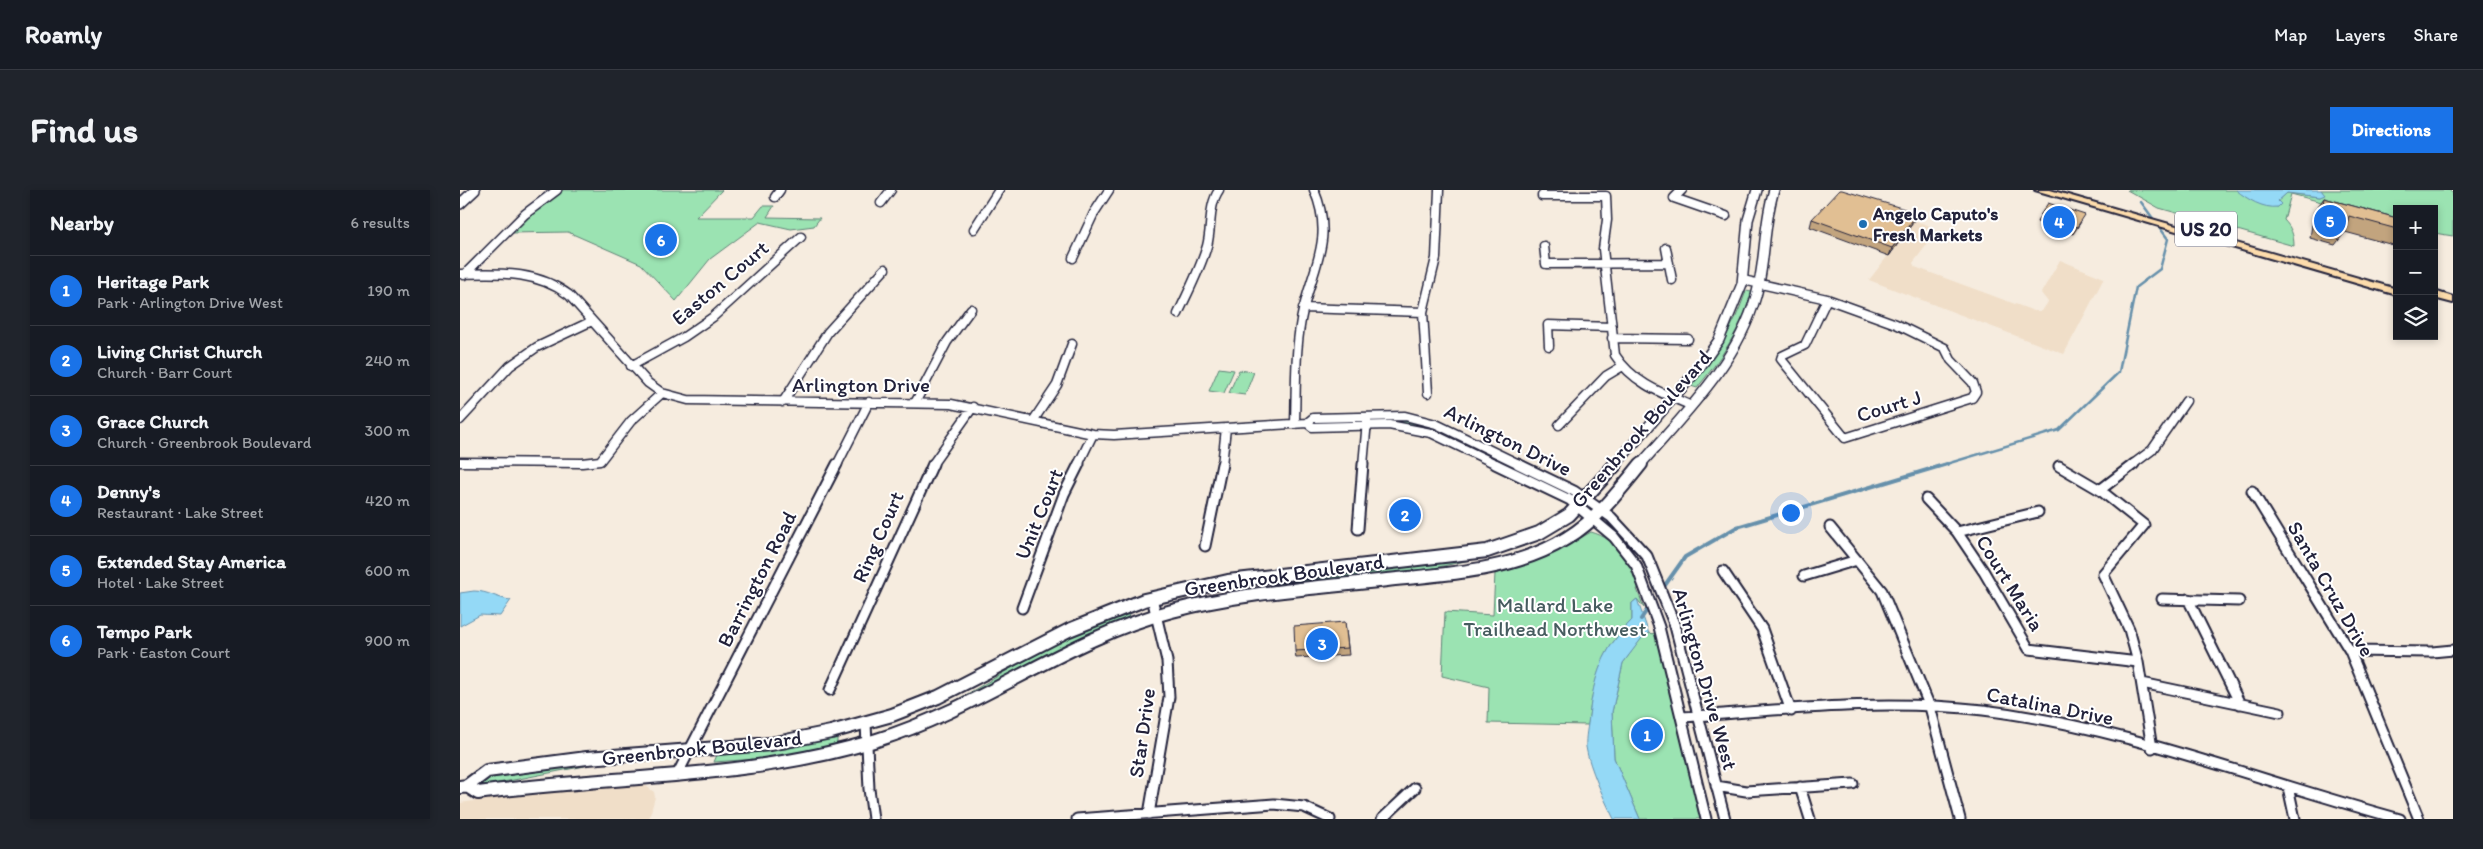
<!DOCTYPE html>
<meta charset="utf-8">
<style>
:root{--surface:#171b24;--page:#20242c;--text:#f1f3f6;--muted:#9ea1a6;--line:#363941;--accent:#1a73e8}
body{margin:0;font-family:Itim,sans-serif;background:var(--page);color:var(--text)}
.controls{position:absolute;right:15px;top:15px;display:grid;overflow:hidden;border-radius:0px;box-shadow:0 2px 8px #0003}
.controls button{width:45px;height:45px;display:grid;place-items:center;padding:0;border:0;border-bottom:1px solid var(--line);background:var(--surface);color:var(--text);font:25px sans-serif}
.you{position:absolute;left:1330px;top:322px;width:18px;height:18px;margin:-12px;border:4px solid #fff;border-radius:50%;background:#1a73e8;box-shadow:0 0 0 8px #1a73e833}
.badge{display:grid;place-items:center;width:32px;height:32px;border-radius:50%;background:var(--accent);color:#fff;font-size:16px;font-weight:700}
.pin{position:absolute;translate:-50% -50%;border:2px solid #fff;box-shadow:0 1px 5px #0006}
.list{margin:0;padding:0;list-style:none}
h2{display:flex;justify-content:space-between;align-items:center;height:65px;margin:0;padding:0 20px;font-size:21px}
h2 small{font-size:16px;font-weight:400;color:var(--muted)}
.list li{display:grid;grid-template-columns:32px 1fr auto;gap:15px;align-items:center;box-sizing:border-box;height:70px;padding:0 20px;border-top:1px solid var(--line)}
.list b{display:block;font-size:19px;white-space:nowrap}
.list p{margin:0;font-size:16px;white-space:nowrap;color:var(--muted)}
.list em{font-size:16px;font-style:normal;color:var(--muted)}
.icon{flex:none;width:28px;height:28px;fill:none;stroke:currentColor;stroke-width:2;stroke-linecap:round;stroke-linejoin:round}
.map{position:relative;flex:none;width:1993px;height:629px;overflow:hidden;border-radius:0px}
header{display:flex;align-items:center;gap:30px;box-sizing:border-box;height:70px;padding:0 25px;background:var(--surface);border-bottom:1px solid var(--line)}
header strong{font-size:24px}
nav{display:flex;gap:28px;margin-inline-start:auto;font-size:18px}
.intro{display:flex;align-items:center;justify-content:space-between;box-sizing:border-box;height:120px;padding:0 30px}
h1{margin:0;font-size:35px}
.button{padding:12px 22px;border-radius:0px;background:var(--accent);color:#fff;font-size:18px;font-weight:700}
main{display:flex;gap:30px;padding:0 30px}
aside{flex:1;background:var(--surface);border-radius:0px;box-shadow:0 2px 8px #0003}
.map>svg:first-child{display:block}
.built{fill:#f0dec8}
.green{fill:#9be3b2;stroke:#5e8276}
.water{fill:#94d9f6;stroke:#6690ab}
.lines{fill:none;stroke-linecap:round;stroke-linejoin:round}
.stream-far1{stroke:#6690ab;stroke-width:2.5}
.stream{stroke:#6690ab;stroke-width:4}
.street-far1-casing{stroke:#22223b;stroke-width:11}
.street-casing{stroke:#22223b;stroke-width:13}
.secondary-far1-casing{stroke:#22223b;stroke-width:12}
.secondary-casing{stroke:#22223b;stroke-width:16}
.primary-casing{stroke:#22223b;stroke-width:4}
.street-far1{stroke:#fff;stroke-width:8}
.street{stroke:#fff;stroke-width:9}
.secondary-far1{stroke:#fff;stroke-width:9}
.secondary{stroke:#fff;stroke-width:12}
.primary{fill:#fddcac;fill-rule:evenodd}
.wall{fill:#c2a47e;stroke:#22223b}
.shaded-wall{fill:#9e8667;stroke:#22223b}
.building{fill:#e1bf93;stroke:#22223b}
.poi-dot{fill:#1f6fb2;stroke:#fff;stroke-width:2}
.labels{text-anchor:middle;stroke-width:4;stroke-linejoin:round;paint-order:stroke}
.far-poi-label{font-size:18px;font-weight:bold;fill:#22223b;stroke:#fff;text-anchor:start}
.shield{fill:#fff;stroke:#646476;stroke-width:1}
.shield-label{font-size:20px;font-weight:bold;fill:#22223b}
.street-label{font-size:21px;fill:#22223b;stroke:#fff}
.park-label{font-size:21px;fill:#465c5f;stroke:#fff}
</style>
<header>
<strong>Roamly</strong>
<nav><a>Map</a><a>Layers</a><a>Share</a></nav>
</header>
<div class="intro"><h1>Find us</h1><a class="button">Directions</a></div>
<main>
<aside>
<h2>Nearby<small>6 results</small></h2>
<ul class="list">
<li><span class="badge">1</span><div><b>Heritage Park</b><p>Park · Arlington Drive West</p></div><em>190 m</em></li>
<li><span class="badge">2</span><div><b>Living Christ Church</b><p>Church · Barr Court</p></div><em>240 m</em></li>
<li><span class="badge">3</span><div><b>Grace Church</b><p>Church · Greenbrook Boulevard</p></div><em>300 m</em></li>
<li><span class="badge">4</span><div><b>Denny's</b><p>Restaurant · Lake Street</p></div><em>420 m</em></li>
<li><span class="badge">5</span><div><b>Extended Stay America</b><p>Hotel · Lake Street</p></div><em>600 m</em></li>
<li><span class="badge">6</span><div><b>Tempo Park</b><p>Park · Easton Court</p></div><em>900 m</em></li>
</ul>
</aside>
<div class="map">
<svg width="1993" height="629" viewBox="0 0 1993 629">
<rect width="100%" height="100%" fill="#f6ecdf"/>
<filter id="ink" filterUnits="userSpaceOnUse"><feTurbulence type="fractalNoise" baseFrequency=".02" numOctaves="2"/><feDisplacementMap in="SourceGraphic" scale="10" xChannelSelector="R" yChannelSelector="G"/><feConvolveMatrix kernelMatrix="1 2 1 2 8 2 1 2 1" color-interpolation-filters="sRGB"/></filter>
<g filter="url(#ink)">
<path class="built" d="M 1455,31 L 1468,35 L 1475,44 L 1453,73 L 1455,77 L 1574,121 L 1582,121 L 1588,112 L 1581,103 L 1600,70 L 1644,88 L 1604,164 L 1409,90 Z
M 182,593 L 194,602 L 195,607 L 189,629 L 0,629 L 0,613 L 81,601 Z"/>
<path class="green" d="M 103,0 L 262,0 L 236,27 L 294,27 L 303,16 L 314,16 L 307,27 L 360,28 L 354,36 L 331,39 L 300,32 L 250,69 L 216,111 L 181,74 L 108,42 L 51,43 L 83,14 Z
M 1667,0 L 1776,0 L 1803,15 L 1818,17 L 1821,14 L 1818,11 L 1827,3 L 1860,7 L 1864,5 L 1861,0 L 1989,0 L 1993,4 L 1993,46 L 1974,43 L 1974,19 L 1937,19 L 1937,32 L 1831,4 L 1824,30 C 1831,37 1834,45 1834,56 L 1699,18 Z
M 1286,101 L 1292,102 C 1281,139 1261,169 1237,198 L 1231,196 C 1256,166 1274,137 1286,101 Z
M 759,178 L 774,180 L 764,203 L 749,201 Z
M 779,180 L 794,182 L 785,205 L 769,203 Z
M 923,229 C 976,230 1019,258 1065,281 C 1049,278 1031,268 1016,260 C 986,245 958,233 924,232 Z
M 1131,342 C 1158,349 1170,373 1181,398 L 1177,399 L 1184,418 L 1177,409 L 1172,413 L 1172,430 C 1140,461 1133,492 1128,535 L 1028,533 L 1029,497 L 982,486 L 985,422 L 1033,425 L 1035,383 L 1098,361 Z
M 1028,366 L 965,380 L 784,400 L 858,386 Z
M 667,422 L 669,427 L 608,453 L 493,515 L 492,513 L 570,467 L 615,443 Z
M 1185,443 L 1198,444 L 1240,629 L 1180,629 L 1154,568 L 1152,522 L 1163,473 Z
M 377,547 L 377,554 L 310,568 L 254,572 L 257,565 L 325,559 Z
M 126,574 L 125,576 L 23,596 L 25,589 Z"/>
<path class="water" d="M 1776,0 L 1861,0 L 1865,5 L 1860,7 L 1827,3 L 1818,11 L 1821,14 L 1818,17 C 1803,19 1787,9 1776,0 Z
M 14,401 C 28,401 38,409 51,410 L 40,426 L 20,425 L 0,436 L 0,403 Z
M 1177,409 L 1189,444 L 1185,444 L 1163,473 L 1152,522 L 1154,568 L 1180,629 L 1154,629 C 1145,611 1129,577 1126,557 C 1125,548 1128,536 1129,526 C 1134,486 1142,460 1172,430 L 1172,413 Z"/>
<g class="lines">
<path class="stream-far1" d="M 1483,275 L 1599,240 L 1659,182 L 1676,97 L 1700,79 L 1708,49 L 1681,12"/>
<path class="stream" d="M 1203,398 L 1225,367 L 1277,337 L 1487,274
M 1181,429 L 1189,417"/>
<g class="street-far1-casing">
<path id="street-far1" d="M 1222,0 L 1214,8 L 1266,26
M 1082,6 L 1146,6 L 1147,30 L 1143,59 L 1155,165 C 1173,193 1201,203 1230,215
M 315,7 L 320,0
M 421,13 L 431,0
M 514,39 L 539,0
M 1084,56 L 1086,74 L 1209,73
M 1206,58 L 1212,90
M 613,68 L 634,23 L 649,0
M 0,84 C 39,83 76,80 109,105 L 188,193 L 202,203 L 228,210 L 491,214 L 633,244 L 654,245 L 847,233 L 852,237 L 929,235 L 971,243 L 1038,275
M 4,85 L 65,24 L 97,0
M 1283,90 L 1367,109
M 1367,109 L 1436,134 L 1485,158 L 1491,170 L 1513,193 L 1516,202 L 1512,208 L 1385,248 L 1321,169 L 1322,166 L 1345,155 Z
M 843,118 L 963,122
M 718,124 C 728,102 740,80 747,56 C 752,38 748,16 759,0
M 1152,148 L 1228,149
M 1089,156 L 1088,135 L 1152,137
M 171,176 L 224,147 L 253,127 L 341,47
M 968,203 L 963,122 L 976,68 L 979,0
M 323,212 L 368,142 L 425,79
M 455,213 L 487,152 L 511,119
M 0,230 L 50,176 L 77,157 L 132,131
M 573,231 L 597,195 L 612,154
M 847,233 L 853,228 L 945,226 L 976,234 L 1061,275
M 835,234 C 836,199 835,164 841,130 C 850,81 876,51 854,0
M 1099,235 L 1146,186 L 1161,177
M 0,272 L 122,273 L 140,271 L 171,231 L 202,203
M 377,275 L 409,212
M 472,275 L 513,217
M 618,275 L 633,244
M 762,275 L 766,238
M 903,275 L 907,231
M 1672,275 L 1692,260 L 1726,211"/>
</g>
<g class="street-casing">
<path id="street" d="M 1035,274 L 1110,310 L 1154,347 L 1176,375 L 1199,437 L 1246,629
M 1058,274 L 1114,301 L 1151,327 L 1187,366 L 1215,436 L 1265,629
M 1599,276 L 1640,300 L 1684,335 L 1643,384 L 1669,439 L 1678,472 L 1692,558
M 1640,300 L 1674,274
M 1792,301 L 1890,461 L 1959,629
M 1466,309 L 1497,342 L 1524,382 L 1569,459 L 1678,472
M 1370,337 L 1422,401 L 1470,517 L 1500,629
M 898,339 L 903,274
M 1497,342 L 1578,322
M 745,356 L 762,274
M 1263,381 L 1302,439 L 1331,521
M 1344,386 L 1397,370
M 1702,409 L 1779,411
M 1728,409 L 1780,514
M 562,418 L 604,304 L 619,274
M 1890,461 L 1972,462 L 1993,460
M 1682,493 L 1820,522
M 370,500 L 473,274
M 1221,527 C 1321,520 1423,508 1523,520 C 1666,537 1802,592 1940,629
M 406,533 L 409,599 L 413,629
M 218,583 L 377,274
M 1256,596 L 1286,601 L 1393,594
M 1340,597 L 1350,629
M 1828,597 L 1835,629
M 689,624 L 709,507 L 707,471 L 692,408
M 617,629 L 814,614 L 844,617 L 870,629
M 922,629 L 955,598"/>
</g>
<g class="secondary-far1-casing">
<path id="secondary-far1" d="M 0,14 L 15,0
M 1155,275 L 1240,177 L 1259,150 L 1282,94 L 1288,30 L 1297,0
M 1180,275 C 1224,224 1278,172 1296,106 C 1306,71 1303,35 1314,0"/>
</g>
<g class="secondary-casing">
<path id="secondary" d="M 7,596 L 18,603 C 150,585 289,590 417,550 C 521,518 607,448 712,421 C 783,402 855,398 927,390 C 987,384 1055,381 1107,348 C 1138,329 1159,301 1181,274
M 0,597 L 7,596 L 27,581 L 127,568 L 311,554 L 371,542 L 432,525 L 478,507 L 609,440 L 684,410 L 768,391 L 1027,361 L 1079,343 L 1109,325 L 1156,274"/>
</g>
<g class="primary-casing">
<path id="primary" d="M 1575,0 L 1590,0 L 1937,99 L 1937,105 Z
M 1974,101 L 1993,107 L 1993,113 L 1974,108 Z"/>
</g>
<use href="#street-far1" class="street-far1"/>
<use href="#street" class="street"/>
<use href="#secondary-far1" class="secondary-far1"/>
<use href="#secondary" class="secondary"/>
<use href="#primary" class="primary"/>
</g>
<path class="wall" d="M 1864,8 L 1937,28 L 1937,56 L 1885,42 L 1875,55 L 1850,48 L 1854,22 Z
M 1581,24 L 1621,32 L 1613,44 L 1577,32 Z
M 1352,29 L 1455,30 L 1429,66 L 1350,37 Z
M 885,432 L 889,465 L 836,468 L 835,461 Z"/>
<path class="shaded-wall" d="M 1458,23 L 1455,30 L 1429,66 L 1432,58 Z"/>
<path class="building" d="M 1379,0 L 1382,0 L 1458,23 L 1432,58 L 1352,29 Z
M 1864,8 L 1937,28 L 1937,39 L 1889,26 L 1885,41 L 1860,34 Z
M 1588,13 L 1625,25 L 1617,37 L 1581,24 Z
M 885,432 L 888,458 L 835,461 L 834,436 Z"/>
</g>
<circle class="poi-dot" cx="1403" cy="34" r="5"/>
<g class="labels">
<g class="far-poi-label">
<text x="1413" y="30">Angelo Caputo's<tspan x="1413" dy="21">Fresh Markets</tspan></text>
</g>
<rect class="shield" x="1715" y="21.5" width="62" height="35" rx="4"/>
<g class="shield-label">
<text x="1746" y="46">US 20</text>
</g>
<g class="street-label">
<text transform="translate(260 93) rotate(-40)" y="7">Easton Court</text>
<text x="401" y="202">Arlington Drive</text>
<text transform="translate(1429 216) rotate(-17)" y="7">Court J</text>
<text transform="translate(1181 239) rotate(-49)" y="7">Greenbrook Boulevard</text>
<text transform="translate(1048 250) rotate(26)" y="7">Arlington Drive</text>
<text transform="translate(579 324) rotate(-68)" y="7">Unit Court</text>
<text transform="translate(418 347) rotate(-66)" y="7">Ring Court</text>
<text transform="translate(824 385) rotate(-8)" y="7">Greenbrook Boulevard</text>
<text transform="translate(297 389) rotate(-63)" y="7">Barrington Road</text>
<text transform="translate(1550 393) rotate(58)" y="7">Court Maria</text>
<text transform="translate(1871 399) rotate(60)" y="7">Santa Cruz Drive</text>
<text transform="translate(1245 489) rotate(74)" y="7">Arlington Drive West</text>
<text transform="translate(1590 516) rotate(11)" y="7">Catalina Drive</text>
<text transform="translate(682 543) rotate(-82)" y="7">Star Drive</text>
<text transform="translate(242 558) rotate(-6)" y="7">Greenbrook Boulevard</text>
</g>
<g class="park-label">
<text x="1095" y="422">Mallard Lake<tspan x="1095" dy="24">Trailhead Northwest</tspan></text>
</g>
</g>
</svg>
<div class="controls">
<button>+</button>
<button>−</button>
<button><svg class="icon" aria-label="layers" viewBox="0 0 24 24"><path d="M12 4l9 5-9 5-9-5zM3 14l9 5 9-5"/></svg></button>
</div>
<div class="you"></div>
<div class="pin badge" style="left:1187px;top:545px">1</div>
<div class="pin badge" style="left:945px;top:325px">2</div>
<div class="pin badge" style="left:862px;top:454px">3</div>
<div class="pin badge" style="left:1599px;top:32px">4</div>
<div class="pin badge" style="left:1870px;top:31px">5</div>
<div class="pin badge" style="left:201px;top:50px">6</div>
</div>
</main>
